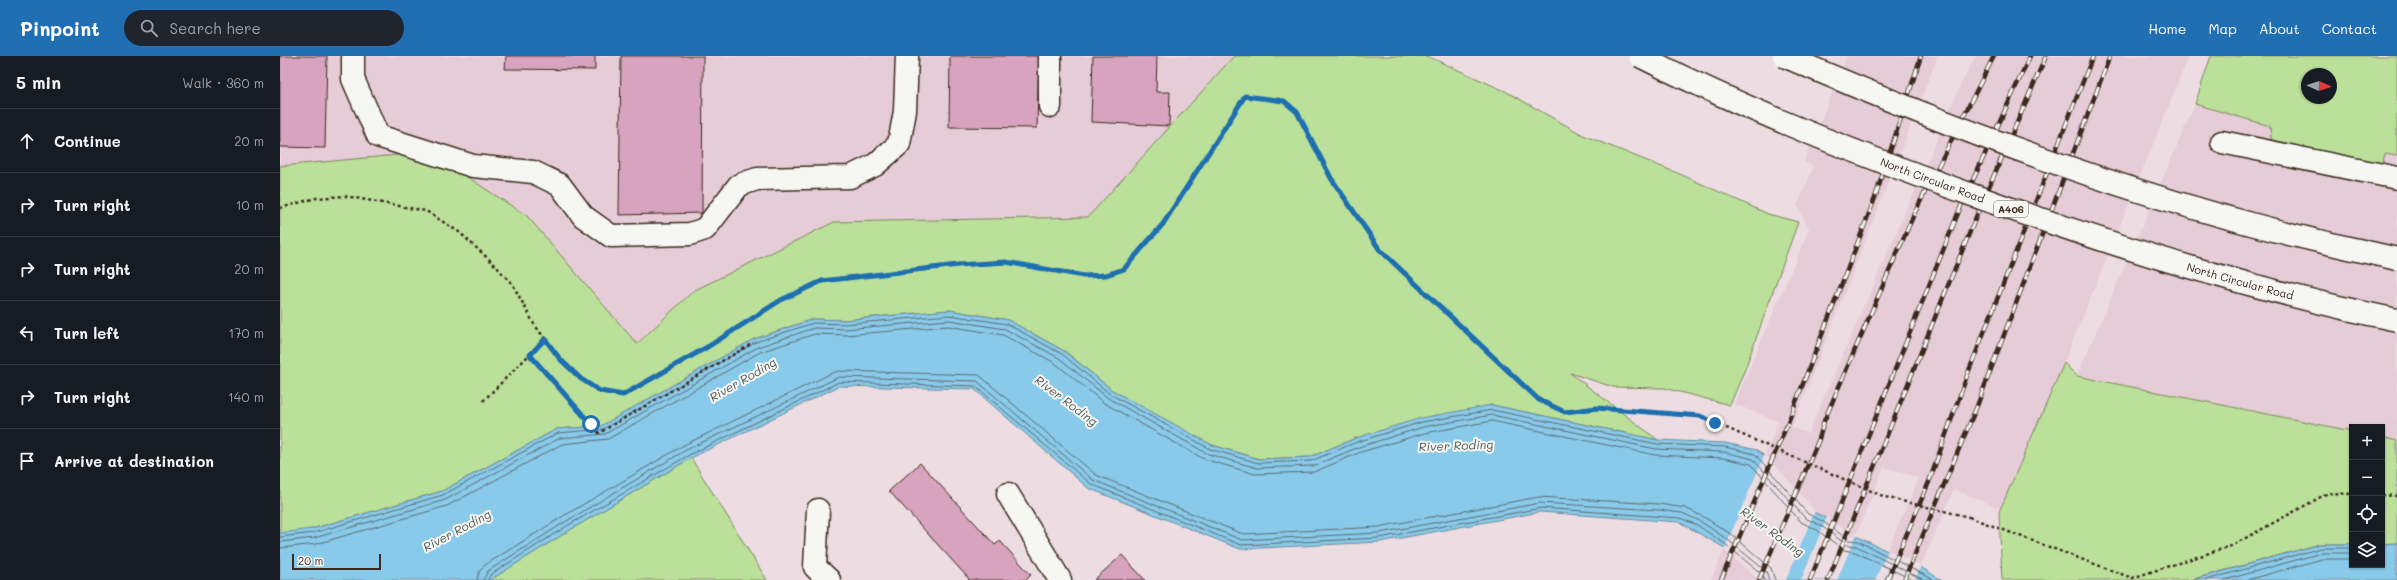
<!DOCTYPE html>
<meta charset="utf-8">
<style>
:root{--surface:#171b24;--page:#20242c;--text:#f1f3f6;--muted:#9ea1a6;--line:#363941;--accent:#1f6fb2}
body{margin:0;font-family:Mali,sans-serif;background:var(--page);color:var(--text)}
.controls{position:absolute;right:12px;bottom:12px;display:grid;overflow:hidden;border-radius:0px;box-shadow:0 1px 3px #0004}
.controls button{width:36px;height:36px;display:grid;place-items:center;padding:0;border:0;border-bottom:1px solid var(--line);background:var(--surface);color:var(--text);font:20px sans-serif}
.compass{position:absolute;left:2021px;top:12px;width:36px;height:36px;border-radius:50%;background:var(--surface);box-shadow:0 1px 3px #0004;rotate:93deg}
.scale{position:absolute;left:12px;bottom:10px;width:89px;box-sizing:border-box;padding-left:4px;border:2px solid #3b2a1e;border-top:0;font-size:11px;line-height:14px;white-space:nowrap;color:#3b2a1e;-webkit-text-stroke:3px #f6f6f2;paint-order:stroke}
.stop{position:absolute;width:12px;height:12px;margin:-9px;border:3px solid #1f6fb2;border-radius:50%;background:#fff}
.stop.end{background:#1f6fb2;border-color:#fff;box-shadow:0 1px 4px #0008}
.list{margin:0;padding:0;list-style:none}
h2{display:flex;justify-content:space-between;align-items:center;height:52px;margin:0;padding:0 16px;font-size:17px}
h2 small{font-size:13px;font-weight:400;color:var(--muted)}
.list li{display:grid;grid-template-columns:26px 1fr auto;gap:12px;align-items:center;box-sizing:border-box;height:64px;padding:0 16px;border-top:1px solid var(--line)}
.list b{display:block;font-size:15px;white-space:nowrap}
.list em{font-size:13px;font-style:normal;color:var(--muted)}
.icon{flex:none;width:22px;height:22px;fill:none;stroke:currentColor;stroke-width:2;stroke-linecap:round;stroke-linejoin:round}
.map{position:relative;flex:none;width:2117px;height:524px;overflow:hidden}
header{display:flex;align-items:center;gap:24px;box-sizing:border-box;height:56px;padding:0 20px;background:var(--accent);color:#fff}
header strong{font-size:19px}
nav{display:flex;gap:22px;margin-inline-start:auto;font-size:14px}
.search{width:280px;height:36px;background:var(--page);display:flex;align-items:center;gap:10px;box-sizing:border-box;padding:0 14px;border-radius:22px;color:var(--muted);font-size:15px}
main{display:flex}
aside{flex:1;background:var(--surface)}
.map>svg:first-child{display:block}
.built{fill:#e6ccd7}
.green{fill:#bbe09a;stroke:#7b855c;fill-rule:evenodd}
.water{fill:#89caea;stroke:#6a8a98}
.pier{fill:#eddde2}
.lines{fill:none;stroke-linecap:round;stroke-linejoin:round}
.shore{stroke:#5a6a70;stroke-width:1}
.building{fill:#d7a3be;stroke:#3b2a1e}
.minor-casing{stroke:#3b2a1e;stroke-width:25}
.path{stroke:#3b2a1e;stroke-width:2.5;stroke-dasharray:3 3;stroke-linecap:butt}
.minor{stroke:#f6f6f2;stroke-width:22}
.rail-casing{stroke:#3b2a1e;stroke-width:4.5}
.rail{stroke:#f6f6f2;stroke-width:3;stroke-dasharray:9;stroke-linecap:butt}
.highway-bridge-casing{stroke:#3b2a1e;stroke-width:25;stroke-linecap:butt}
.path-bridge{stroke:#3b2a1e;stroke-width:2.5;stroke-dasharray:3 3;stroke-linecap:butt}
.highway-bridge{stroke:#f6f6f2;stroke-width:22}
.route{stroke:#1f6fb2;stroke-width:5}
.labels{text-anchor:middle;stroke-width:4;stroke-linejoin:round;paint-order:stroke}
.shield{fill:#f6f6f2;stroke:#73675e;stroke-width:1}
.shield-label{font-size:10px;font-weight:bold;fill:#3b2a1e}
.street-label{font-size:11px;fill:#3b2a1e;stroke:#f6f6f2}
.water-label{font-size:12px;font-style:italic;fill:#525a5b;stroke:#f6f6f2}
</style>
<header>
<strong>Pinpoint</strong>
<div class="search"><svg class="icon" aria-label="search" viewBox="0 0 24 24"><circle cx="10" cy="10" r="6"/><path d="M15 15l6 6"/></svg>Search here</div>
<nav><a>Home</a><a>Map</a><a>About</a><a>Contact</a></nav>
</header>
<main>
<aside>
<h2>5 min<small>Walk · 360 m</small></h2>
<ul class="list">
<li><svg class="icon" aria-label="ahead" viewBox="0 0 24 24"><path d="M12 20V5M6 11l6-6 6 6"/></svg><div><b>Continue</b></div><em>20 m</em></li>
<li><svg class="icon" aria-label="right" viewBox="0 0 24 24"><path d="M7 20v-9h11M14 6l5 5-5 5"/></svg><div><b>Turn right</b></div><em>10 m</em></li>
<li><svg class="icon" aria-label="right" viewBox="0 0 24 24"><path d="M7 20v-9h11M14 6l5 5-5 5"/></svg><div><b>Turn right</b></div><em>20 m</em></li>
<li><svg class="icon" aria-label="left" viewBox="0 0 24 24"><path d="M17 20v-9H6M10 6l-5 5 5 5"/></svg><div><b>Turn left</b></div><em>170 m</em></li>
<li><svg class="icon" aria-label="right" viewBox="0 0 24 24"><path d="M7 20v-9h11M14 6l5 5-5 5"/></svg><div><b>Turn right</b></div><em>140 m</em></li>
<li><svg class="icon" aria-label="arrive" viewBox="0 0 24 24"><path d="M6 21V4h12l-3 4 3 4H6"/></svg><div><b>Arrive at destination</b></div></li>
</ul>
</aside>
<div class="map">
<svg width="2117" height="524" viewBox="0 0 2117 524">
<rect width="100%" height="100%" fill="#eddde2"/>
<filter id="ink" filterUnits="userSpaceOnUse"><feTurbulence type="fractalNoise" baseFrequency=".025" numOctaves="2"/><feDisplacementMap in="SourceGraphic" scale="8" xChannelSelector="R" yChannelSelector="G"/><feConvolveMatrix kernelMatrix="1 2 1 2 8 2 1 2 1" color-interpolation-filters="sRGB"/></filter>
<g filter="url(#ink)">
<path class="built" d="M 0,0 L 954,0 L 808,161 L 554,166 L 413,235 L 357,288 L 247,160 L 0,127 Z
M 1567,0 L 1658,0 L 1512,371 L 1528,378 L 1682,26 L 1696,0 L 1909,0 L 1784,307 L 1721,453 L 1674,433 L 1635,524 L 1594,524 L 1639,422 L 1604,411 L 1557,524 L 1431,524 L 1499,366 L 1454,348 L 1529,173 L 1517,150 L 1534,110 L 1524,106 Z
M 1915,48 L 1991,70 L 1991,84 L 2102,108 L 2105,98 L 2117,100 L 2117,385 L 2102,381 L 2102,371 L 2072,371 L 2072,375 L 1797,320 Z"/>
<path class="green" d="M 954,0 L 1147,0 L 1225,35 L 1303,79 L 1402,119 L 1488,158 L 1518,166 L 1465,313 L 1450,349 L 1384,332 L 1333,331 L 1290,317 L 1378,384 L 1212,349 L 1076,382 L 1030,401 L 979,403 L 932,389 L 883,364 L 832,334 L 786,296 L 728,264 L 669,254 L 564,264 L 533,263 L 474,283 L 321,370 L 277,373 L 162,435 L 32,473 L 0,479 L 0,110 L 149,96 L 247,160 L 357,288 L 413,235 L 554,166 L 808,161 Z
M 1931,0 L 2117,0 L 2117,100 L 2105,98 L 2102,108 L 1991,84 L 1990,70 L 1915,48 ZM 2027,18 L 2051,18 L 2051,42 L 2027,42 Z
M 1784,307 L 1797,320 L 2072,375 L 2072,488 L 2040,488 L 1910,524 L 1722,524 L 1719,456 Z
M 2102,381 L 2117,385 L 2117,487 L 2102,488 Z
M 411,402 L 487,524 L 210,524 L 290,474 Z"/>
<path class="water" d="M 669,254 L 728,264 L 784,295 L 832,334 L 932,389 L 979,403 L 1030,401 L 1076,382 L 1141,362 L 1212,349 L 1378,384 L 1445,387 L 1477,394 L 1482,398 L 1531,455 L 1544,461 L 1571,481 L 1578,481 L 1639,510 L 1661,524 L 1482,524 L 1443,491 L 1399,466 L 1260,456 L 1100,486 L 960,493 L 808,432 L 694,333 L 559,330 L 411,402 L 290,474 L 210,524 L 0,524 L 0,477 L 32,473 L 162,435 L 277,373 L 321,370 L 474,283 L 533,263 L 564,264 Z
M 2117,487 L 2117,524 L 1912,524 L 2040,488 L 2072,488 L 2072,509 L 2102,509 L 2102,488 Z"/>
<path class="pier" d="M 1485,398 L 1535,455 L 1506,524 L 1479,524 L 1444,494 Z
M 1547,461 L 1572,479 L 1576,479 L 1557,524 L 1521,524 Z
M 1608,494 L 1641,509 L 1635,524 L 1595,524 Z"/>
<g class="lines">
<path class="shore" d="M 0,481 L 33,477 L 163,439 L 278,377 L 323,373 L 476,286 L 533,267 L 565,268 L 669,259 L 727,268 L 782,298 L 830,338 L 930,393 L 978,407 L 1031,405 L 1077,386 L 1142,366 L 1212,354 L 1377,388 L 1445,391 L 1475,398 L 1528,458 L 1542,465 L 1569,484 L 1578,485 L 1654,524
M 0,486 L 34,482 L 165,444 L 280,382 L 325,378 L 478,291 L 534,272 L 565,273 L 669,264 L 725,273 L 779,302 L 828,342 L 928,398 L 977,412 L 1033,410 L 1079,391 L 1143,371 L 1212,359 L 1376,393 L 1444,396 L 1473,403 L 1525,462 L 1540,469 L 1567,489 L 1576,490 L 1644,524
M 0,492 L 36,488 L 167,450 L 282,388 L 328,383 L 480,296 L 535,278 L 566,279 L 668,270 L 723,279 L 775,307 L 824,347 L 924,403 L 975,418 L 1034,416 L 1081,396 L 1145,377 L 1212,365 L 1375,399 L 1443,402 L 1471,408 L 1521,466 L 1537,474 L 1564,494 L 1575,496 L 1633,524
M 197,524 L 199,516 L 205,509 L 282,461 L 404,389 L 552,317 L 559,315 L 699,319 L 816,419 L 963,478 L 1098,471 L 1259,441 L 1379,448 L 1405,452 L 1422,460 L 1451,478 L 1491,512 L 1495,524
M 203,524 L 208,515 L 285,466 L 406,394 L 559,321 L 697,325 L 813,424 L 962,484 L 1099,477 L 1260,447 L 1379,454 L 1402,457 L 1420,465 L 1448,484 L 1486,515 L 1489,524
M 208,524 L 210,519 L 287,470 L 409,399 L 559,326 L 695,330 L 811,428 L 961,489 L 1099,482 L 1261,452 L 1400,462 L 1417,469 L 1445,488 L 1483,519 L 1484,524
M 1926,524 L 2041,492 L 2072,492
M 1945,524 L 2041,497 L 2072,497
M 1967,524 L 2042,503 L 2072,503"/>
</g>
<path class="building" d="M 0,0 L 47,0 L 45,92 L 0,91 Z
M 226,0 L 315,0 L 315,14 L 225,13 Z
M 341,0 L 423,0 L 422,157 L 339,159 Z
M 670,0 L 759,0 L 757,72 L 669,71 Z
M 813,0 L 877,0 L 876,36 L 890,36 L 889,70 L 811,66 Z
M 640,407 L 715,489 L 720,485 L 751,519 L 746,524 L 688,524 L 689,523 L 609,435 Z
M 842,499 L 865,524 L 814,524 Z"/>
<g class="lines">
<g class="minor-casing">
<path id="minor" d="M 73,0 L 73,23 L 98,80 L 193,110 L 253,116 L 280,129 L 303,160 L 331,180 L 410,178 L 425,173 L 459,129 L 477,123 L 570,121 L 595,109 L 619,88 L 625,55 L 627,0
M 770,50 L 770,0
M 1942,86 L 2117,122
M 728,438 L 780,524
M 538,454 L 535,511 L 549,524"/>
</g>
<path class="path" d="M 0,152 L 36,142 L 65,140 L 146,155 L 179,176 L 213,207 L 233,229 L 254,268 L 280,303 L 301,323 L 320,335 L 343,339 L 429,290 L 501,244 L 543,225 L 678,209 L 726,206 L 804,220 L 826,219 L 844,213 L 883,168 L 965,40 L 1004,45 L 1017,56 L 1051,122 L 1100,194 L 1259,344 L 1285,356 L 1317,352 L 1420,360 L 1435,367
M 250,299 L 319,377 L 473,287
M 203,345 L 265,283
M 2102,439 L 2117,440
M 1689,461 L 1852,522 L 1951,490 L 2048,437 L 2072,438"/>
<use href="#minor" class="minor"/>
<g class="rail-casing">
<path id="rail" d="M 1441,524 L 1507,369 L 1595,142 L 1641,0
M 1479,524 L 1539,383 L 1544,365 L 1634,158 L 1714,0
M 1530,524 L 1681,150 L 1750,0
M 1548,524 L 1698,156 L 1766,0
M 1607,524 L 1649,426 L 1688,317 L 1813,0
M 1624,524 L 1697,350 L 1830,0"/>
</g>
<use href="#rail" class="rail"/>
<g class="highway-bridge-casing">
<g id="highway-bridge">
<path id="s1" d="M 1360,0 C 1468,55 1581,99 1695,140 C 1833,190 1973,234 2117,264"/>
<path d="M 1504,0 C 1657,66 1814,126 1975,169 C 2022,182 2070,192 2117,203"/>
</g>
</g>
<path class="path-bridge" d="M 1435,367 L 1605,441 L 1689,461"/>
<use href="#highway-bridge" class="highway-bridge"/>
</g>
</g>
<g class="lines" filter="url(#ink)">
<path class="route" d="M 311,368 L 250,299 L 265,283 L 280,303 L 301,323 L 320,335 L 343,339 L 429,290 L 501,244 L 542,225 L 678,209 L 726,206 L 804,220 L 826,219 L 844,213 L 883,168 L 965,40 L 1004,45 L 1017,56 L 1051,122 L 1100,194 L 1259,344 L 1285,356 L 1317,352 L 1420,360 L 1435,367"/>
</g>
<g class="labels">
<rect class="shield" x="1714" y="145" width="34" height="16" rx="3"/>
<g class="shield-label">
<text x="1731" y="157">A406</text>
</g>
<g class="street-label">
<text dy="4" stroke="none"><textPath href="#s1" startOffset="318">North Circular Road</textPath></text>
<text dy="4" stroke="none"><textPath href="#s1" startOffset="642">North Circular Road</textPath></text>
</g>
<g class="water-label">
<text transform="translate(463 324) rotate(-30)" y="4">River Roding</text>
<text transform="translate(786 345) rotate(37)" y="4">River Roding</text>
<text transform="translate(1176 390) rotate(-2)" y="4">River Roding</text>
<text transform="translate(177 475) rotate(-28)" y="4">River Roding</text>
<text transform="translate(1492 476) rotate(36)" y="4">River Roding</text>
</g>
</g>
</svg>
<div class="controls">
<button>+</button>
<button>−</button>
<button><svg class="icon" aria-label="locate" viewBox="0 0 24 24"><circle cx="12" cy="12" r="6"/><path d="M12 2v4M12 18v4M2 12h4M18 12h4"/></svg></button>
<button><svg class="icon" aria-label="layers" viewBox="0 0 24 24"><path d="M12 4l9 5-9 5-9-5zM3 14l9 5 9-5"/></svg></button>
</div>
<svg class="compass" viewBox="-18 -18 36 36"><path d="M0-13l5 13h-10z" fill="#e53935"/><path d="M0 13l5-13h-10z" fill="#9ea1a6"/></svg>
<div class="scale">20 m</div>
<div class="stop" style="left:311px;top:368px"></div>
<div class="stop end" style="left:1435px;top:367px"></div>
</div>
</main>
